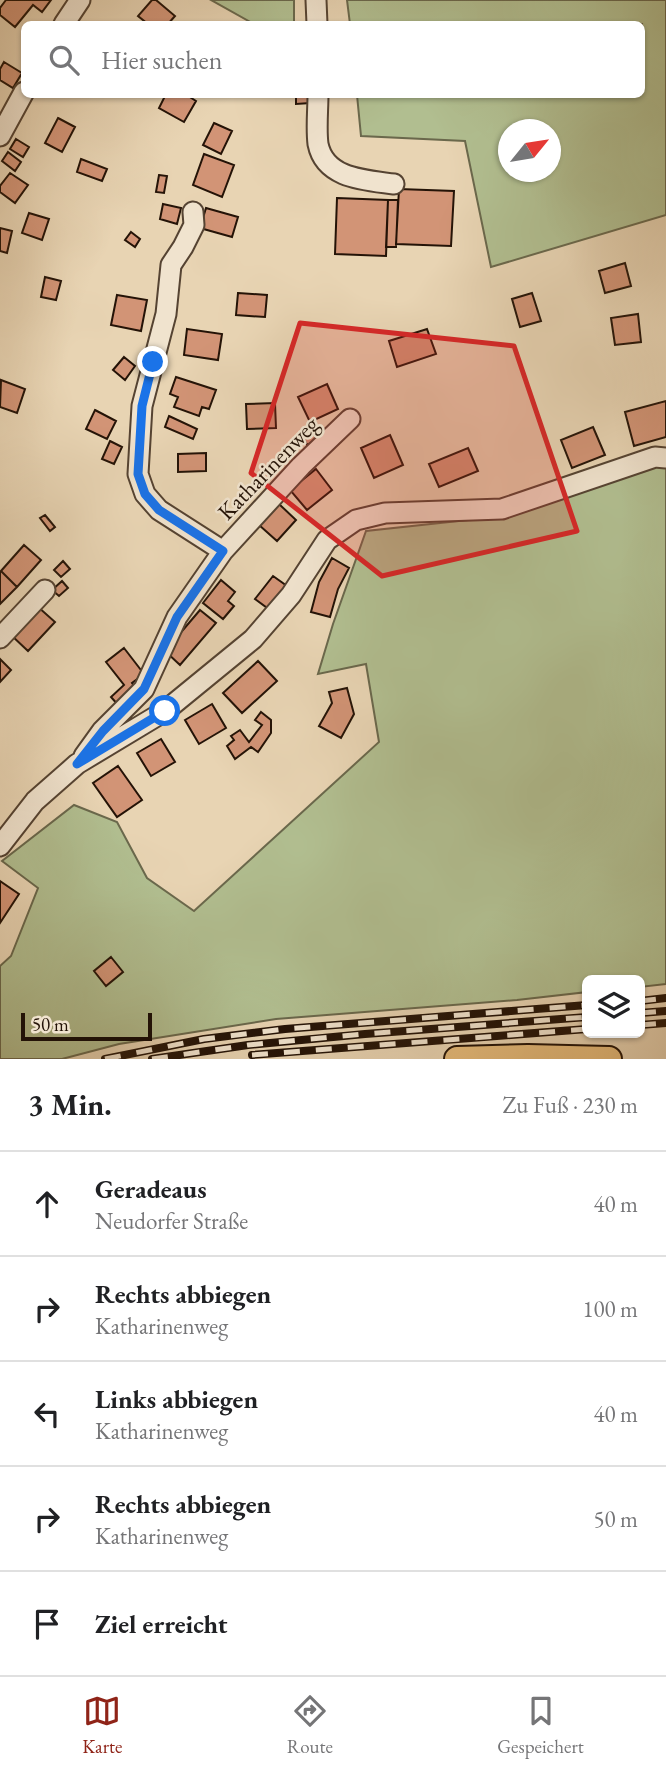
<!DOCTYPE html>
<html lang="de">
<meta charset="utf-8">
<style>
:root{--surface:#fff;--page:#f2f2f2;--text:#202124;--muted:#757577;--line:#e0e0e0;--accent:#8f2418}
body{margin:0;font-family:"EB Garamond",serif;background:var(--page);color:var(--text)}
.controls{position:absolute;right:21px;bottom:21px;display:grid;overflow:hidden;border-radius:10px;box-shadow:0 2px 5px #0004}
.controls button{width:63px;height:63px;display:grid;place-items:center;padding:0;border:0;border-bottom:2px solid var(--line);background:var(--surface);color:var(--text);font:35px sans-serif}
.compass{position:absolute;left:498px;top:119px;width:63px;height:63px;border-radius:50%;background:var(--surface);box-shadow:0 2px 5px #0004;rotate:60deg}
.scale{position:absolute;left:21px;bottom:18px;width:131px;box-sizing:border-box;padding-left:7px;border:4px solid #241307;border-top:0;font-size:19px;line-height:24px;white-space:nowrap;color:#241307;-webkit-text-stroke:5px #f0e3ce;paint-order:stroke}
.stop{position:absolute;width:21px;height:21px;margin:-16px;border:5px solid #1a73e8;border-radius:50%;background:#fff}
.stop.end{background:#1a73e8;border-color:#fff;box-shadow:0 2px 7px #0008}
.list{margin:0;padding:0;list-style:none}
h2{display:flex;justify-content:space-between;align-items:center;height:91px;margin:0;padding:0 28px;font-size:30px}
h2 small{font-size:23px;font-weight:400;color:var(--muted)}
.list li{display:grid;grid-template-columns:46px 1fr auto;gap:21px;align-items:center;box-sizing:border-box;height:105px;padding:0 28px;border-top:2px solid var(--line)}
.list b{display:block;font-size:26px;white-space:nowrap}
.list p{margin:0;font-size:23px;white-space:nowrap;color:var(--muted)}
.list em{font-size:23px;font-style:normal;color:var(--muted)}
.icon{flex:none;width:38px;height:38px;fill:none;stroke:currentColor;stroke-width:2;stroke-linecap:round;stroke-linejoin:round}
.map{position:relative;flex:none;width:666px;height:1059px;overflow:hidden}
.search{position:absolute;background:var(--surface);box-shadow:0 2px 5px #0004;left:21px;right:21px;top:21px;height:77px;display:flex;align-items:center;gap:18px;box-sizing:border-box;padding:0 24px;border-radius:10px;color:var(--muted);font-size:26px}
.sheet{height:616px;background:var(--surface)}
nav{display:flex;justify-content:space-around;align-items:center;box-sizing:border-box;height:98px;border-top:2px solid var(--line);background:var(--surface);font-size:19px;color:var(--muted)}
nav a{display:grid;justify-items:center;gap:4px}
nav .on{color:var(--accent)}
.map>svg:first-child{display:block}
.green{fill:#b1be90;stroke:#6a684c;stroke-width:2;fill-rule:evenodd}
.building{fill:#d29476;stroke:#241307;stroke-width:2}
.lines{fill:none;stroke-linecap:round;stroke-linejoin:round}
.minor-casing{stroke:#554332;stroke-width:23}
.major-casing{stroke:#241307;stroke-width:28}
.minor{stroke:#f0e3ce;stroke-width:19}
.major{stroke:#e4ba7a;stroke-width:24}
.rail-casing{stroke:#241307;stroke-width:8}
.rail{stroke:#f0e3ce;stroke-width:5;stroke-dasharray:16;stroke-linecap:butt}
.route{stroke:#1a73e8;stroke-width:9}
.marked{fill:#d62828;fill-opacity:0.2;stroke:#d62828;stroke-width:5;stroke-linejoin:round}
.labels{text-anchor:middle;stroke-width:5;stroke-linejoin:round;paint-order:stroke}
.street-label{font-size:23px;fill:#241307;stroke:#f0e3ce}
</style>
<div class="map">
<svg width="666" height="1059" viewBox="0 0 666 1059">
<rect width="100%" height="100%" fill="#e8d4b3"/>
<filter id="stains"><feTurbulence type="fractalNoise" baseFrequency=".00286" numOctaves="4"/><feColorMatrix values="0 0 0 0 .2 0 0 0 0 .09 0 0 0 0 .02 0 0 0 .5 -.17"/></filter>
<radialGradient id="worn" r=".72"><stop offset=".6" stop-color="#630" stop-opacity="0"/><stop offset="1" stop-color="#630" stop-opacity=".3"/></radialGradient>
<path class="green" d="M 211,0 L 294,0 L 294,24 L 254,24 Z
M 347,0 L 666,0 L 666,215 L 491,267 L 465,141 L 361,136 L 357,95 L 642,94 L 642,24 L 350,24 ZM 508,130 L 550,130 L 550,172 L 508,172 Z
M 657,464 L 666,466 L 666,984 L 640,987 L 640,980 L 587,980 L 587,992 L 517,1000 L 276,1019 L 119,1044 L 62,1059 L 0,1059 L 0,966 L 11,956 L 38,888 L 2,861 L 74,805 L 117,822 L 147,878 L 194,911 L 379,742 L 366,664 L 318,674 L 333,624 L 366,531 L 505,516 Z"/>
<path class="building" d="M 6,0 L 51,0 L 42,12 L 33,5 L 15,27 L 0,15 L 0,8 Z
M 152,0 L 156,0 L 175,16 L 168,24 L 148,24 L 138,16 Z
M 4,62 L 22,73 L 13,88 L 0,80 L 0,69 Z
M 166,94 L 185,94 L 196,101 L 184,122 L 159,108 Z
M 296,94 L 309,94 L 310,103 L 296,104 Z
M 58,118 L 75,127 L 62,152 L 45,143 Z
M 214,123 L 232,131 L 221,154 L 203,145 Z
M 16,139 L 29,147 L 23,157 L 10,149 Z
M 8,152 L 21,162 L 15,171 L 2,161 Z
M 204,154 L 234,165 L 222,197 L 193,185 Z
M 81,159 L 107,169 L 102,181 L 77,172 Z
M 10,173 L 28,185 L 15,203 L 0,192 L 0,186 Z
M 159,175 L 167,176 L 164,193 L 156,192 Z
M 399,189 L 454,191 L 451,246 L 396,244 Z
M 337,198 L 388,200 L 386,256 L 335,254 Z
M 388,200 L 398,200 L 396,247 L 386,247 Z
M 163,204 L 181,208 L 177,224 L 160,219 Z
M 206,208 L 238,217 L 232,237 L 200,228 Z
M 29,213 L 49,219 L 42,240 L 22,233 Z
M 0,228 L 12,231 L 7,253 L 0,251 Z
M 131,232 L 140,239 L 135,247 L 125,240 Z
M 625,263 L 631,286 L 605,293 L 599,271 Z
M 45,277 L 61,281 L 56,300 L 41,297 Z
M 238,293 L 267,295 L 265,317 L 236,315 Z
M 532,293 L 541,321 L 520,327 L 512,299 Z
M 117,295 L 147,300 L 141,331 L 111,325 Z
M 638,314 L 641,342 L 615,345 L 611,318 Z
M 187,329 L 222,334 L 218,360 L 184,355 Z
M 427,329 L 436,354 L 397,367 L 389,341 Z
M 124,357 L 135,366 L 125,380 L 113,370 Z
M 176,377 L 216,390 L 209,409 L 202,407 L 199,416 L 174,407 L 178,397 L 170,394 Z
M 1,380 L 25,389 L 17,413 L 0,407 Z
M 327,384 L 338,409 L 310,422 L 298,397 Z
M 666,401 L 666,437 L 634,446 L 625,412 Z
M 275,403 L 276,428 L 247,429 L 246,404 Z
M 95,410 L 116,421 L 107,439 L 86,429 Z
M 169,416 L 197,429 L 193,439 L 165,427 Z
M 593,427 L 605,455 L 572,468 L 561,440 Z
M 312,430 L 317,440 L 307,445 L 302,435 Z
M 390,435 L 403,465 L 374,478 L 361,448 Z
M 110,441 L 122,447 L 114,464 L 102,459 Z
M 468,448 L 478,471 L 439,487 L 429,464 Z
M 206,453 L 206,471 L 178,472 L 178,454 Z
M 316,469 L 332,490 L 307,510 L 290,490 Z
M 279,504 L 296,520 L 277,541 L 259,525 Z
M 45,515 L 55,527 L 50,531 L 40,518 Z
M 24,545 L 41,560 L 17,587 L 1,571 Z
M 332,558 L 349,568 L 338,589 L 330,617 L 311,612 L 319,582 Z
M 63,561 L 70,569 L 61,577 L 54,570 Z
M 1,571 L 17,587 L 0,604 L 0,572 Z
M 273,576 L 287,586 L 270,610 L 255,599 Z
M 221,580 L 235,592 L 228,601 L 234,606 L 223,619 L 203,603 Z
M 62,581 L 68,588 L 59,596 L 52,590 Z
M 37,606 L 55,622 L 28,651 L 11,635 Z
M 200,610 L 216,623 L 180,665 L 165,651 Z
M 124,648 L 144,674 L 132,683 L 137,690 L 119,706 L 111,697 L 124,685 L 106,662 Z
M 0,659 L 11,670 L 0,682 Z
M 258,661 L 277,681 L 242,713 L 223,693 Z
M 347,688 L 354,714 L 341,738 L 319,726 L 332,703 L 329,692 Z
M 212,704 L 226,728 L 199,744 L 185,720 Z
M 261,712 L 271,720 L 271,733 L 258,752 L 251,747 L 235,759 L 227,746 L 234,740 L 231,736 L 240,730 L 249,742 L 262,725 L 255,720 Z
M 161,739 L 175,762 L 151,776 L 137,753 Z
M 118,766 L 142,800 L 117,817 L 93,783 Z
M 0,881 L 19,894 L 0,923 Z
M 111,957 L 123,972 L 106,986 L 94,971 Z"/>
<g class="lines">
<g class="minor-casing">
<path id="minor" d="M 316,0 L 317,24
M 64,24 L 80,0
M 318,94 C 318,110 316,128 318,144 C 325,179 365,180 394,184
M 0,136 L 24,92
M 193,212 L 194,225 L 183,247 L 171,265 L 166,314 L 142,406 L 138,474 L 145,494 L 159,510 L 223,551
M 0,638 L 45,590
M 84,756 L 102,731 L 144,689 L 177,617 L 223,551 L 301,466 L 350,419
M 0,846 L 35,801 L 77,764 L 165,711 L 253,639 L 291,595 L 327,540 L 356,520 L 385,513 L 502,509 L 655,457 L 666,458"/>
</g>
<g class="major-casing">
<path id="major" d="M 457,1059 L 528,1057 L 609,1059"/>
</g>
<use href="#minor" class="minor"/>
<use href="#major" class="major"/>
<g class="rail-casing">
<path id="rail" d="M 640,1001 L 666,998
M 640,1013 L 666,1011
M 640,1025 L 666,1023
M 252,1055 L 587,1029
M 105,1059 L 204,1039 L 285,1029 L 587,1005
M 152,1059 L 248,1045 L 365,1034 L 587,1017"/>
</g>
<use href="#rail" class="rail"/>
</g>
<g class="lines">
<path class="route" d="M 153,362 L 142,406 L 138,474 L 145,494 L 159,510 L 223,551 L 177,617 L 144,689 L 103,731 L 77,764 L 165,711"/>
</g>
<path class="marked" d="M 300,323 L 514,346 L 577,531 L 382,576 L 251,473 Z"/>
<g class="labels">
<g class="street-label">
<text transform="translate(268 468) rotate(-46)" y="8">Katharinenweg</text>
</g>
</g>
<rect width="100%" height="100%" filter="url(#stains)"/>
<rect width="100%" height="100%" fill="url(#worn)"/>
</svg>
<div class="controls">
<button><svg class="icon" aria-label="layers" viewBox="0 0 24 24"><path d="M12 4l9 5-9 5-9-5zM3 14l9 5 9-5"/></svg></button>
</div>
<svg class="compass" viewBox="-18 -18 36 36"><path d="M0-13l5 13h-10z" fill="#e53935"/><path d="M0 13l5-13h-10z" fill="#757577"/></svg>
<div class="scale">50 m</div>
<div class="stop" style="left:165px;top:711px"></div>
<div class="stop end" style="left:153px;top:362px"></div>
<div class="search"><svg class="icon" aria-label="search" viewBox="0 0 24 24"><circle cx="10" cy="10" r="6"/><path d="M15 15l6 6"/></svg>Hier suchen</div>
</div>
<section class="sheet">
<h2>3 Min.<small>Zu Fuß · 230 m</small></h2>
<ul class="list">
<li><svg class="icon" aria-label="ahead" viewBox="0 0 24 24"><path d="M12 20V5M6 11l6-6 6 6"/></svg><div><b>Geradeaus</b><p>Neudorfer Straße</p></div><em>40 m</em></li>
<li><svg class="icon" aria-label="right" viewBox="0 0 24 24"><path d="M7 20v-9h11M14 6l5 5-5 5"/></svg><div><b>Rechts abbiegen</b><p>Katharinenweg</p></div><em>100 m</em></li>
<li><svg class="icon" aria-label="left" viewBox="0 0 24 24"><path d="M17 20v-9H6M10 6l-5 5 5 5"/></svg><div><b>Links abbiegen</b><p>Katharinenweg</p></div><em>40 m</em></li>
<li><svg class="icon" aria-label="right" viewBox="0 0 24 24"><path d="M7 20v-9h11M14 6l5 5-5 5"/></svg><div><b>Rechts abbiegen</b><p>Katharinenweg</p></div><em>50 m</em></li>
<li><svg class="icon" aria-label="arrive" viewBox="0 0 24 24"><path d="M6 21V4h12l-3 4 3 4H6"/></svg><div><b>Ziel erreicht</b></div></li>
</ul>
</section>
<nav>
<a class="on"><svg class="icon" aria-label="map" viewBox="0 0 24 24"><path d="M3 6l6-2 6 2 6-2v14l-6 2-6-2-6 2zM9 4v14M15 6v14"/></svg>Karte</a>
<a><svg class="icon" aria-label="directions" viewBox="0 0 24 24"><path d="M12 3l9 9-9 9-9-9zM9 14v-3h6M13 9l2 2-2 2"/></svg>Route</a>
<a><svg class="icon" aria-label="saved" viewBox="0 0 24 24"><path d="M7 4h10v16l-5-4-5 4z"/></svg>Gespeichert</a>
</nav>
